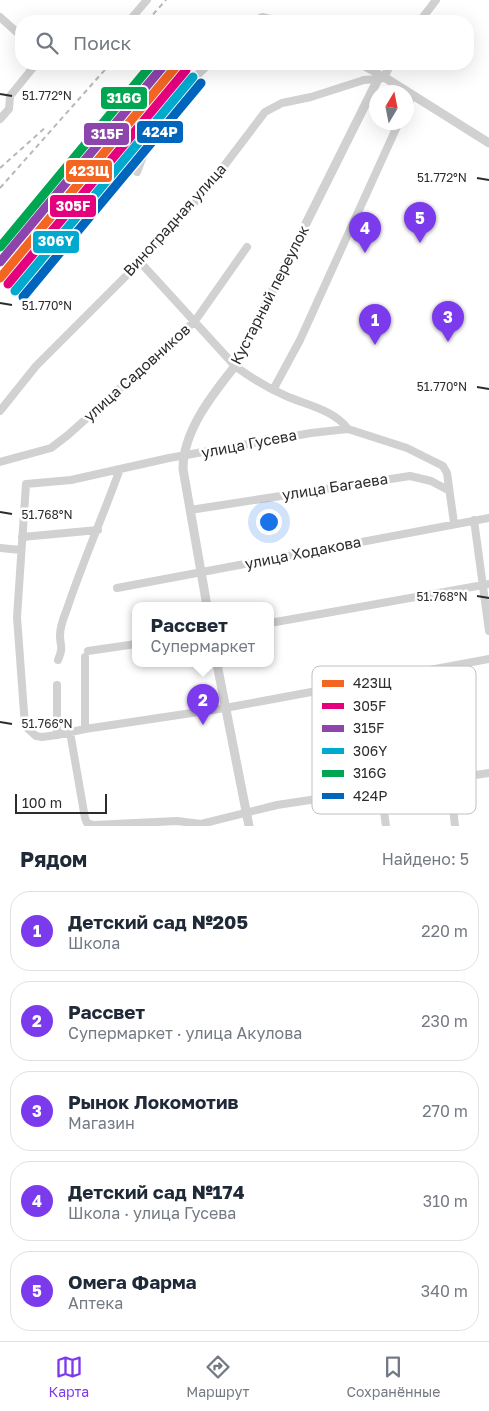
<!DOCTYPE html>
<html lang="ru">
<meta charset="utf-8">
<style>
:root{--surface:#fff;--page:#f6f6f7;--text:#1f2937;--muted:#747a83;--line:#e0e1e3;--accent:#7c3aed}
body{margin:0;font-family:"Golos Text",sans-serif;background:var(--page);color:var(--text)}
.compass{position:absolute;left:369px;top:85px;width:45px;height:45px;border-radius:50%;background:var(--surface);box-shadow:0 5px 20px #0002;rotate:10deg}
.scale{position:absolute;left:15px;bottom:12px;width:92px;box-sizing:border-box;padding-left:5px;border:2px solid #2c2c2c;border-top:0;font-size:14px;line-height:18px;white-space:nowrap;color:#2c2c2c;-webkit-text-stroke:4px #fff;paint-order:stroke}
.you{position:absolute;left:268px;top:521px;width:18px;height:18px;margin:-12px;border:4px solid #fff;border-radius:50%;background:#1a73e8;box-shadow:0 0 0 8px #1a73e833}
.badge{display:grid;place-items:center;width:32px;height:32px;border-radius:50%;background:var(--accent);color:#fff;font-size:16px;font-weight:700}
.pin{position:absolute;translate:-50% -41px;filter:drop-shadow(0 1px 2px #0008)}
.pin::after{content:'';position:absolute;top:26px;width:18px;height:15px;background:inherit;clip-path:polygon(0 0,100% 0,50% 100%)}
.popup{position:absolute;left:132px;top:602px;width:142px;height:65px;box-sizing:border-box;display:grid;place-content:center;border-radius:10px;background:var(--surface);filter:drop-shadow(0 1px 4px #0005);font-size:16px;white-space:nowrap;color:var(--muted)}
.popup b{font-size:19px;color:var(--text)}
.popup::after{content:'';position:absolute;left:50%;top:100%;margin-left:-10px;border:10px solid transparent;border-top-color:var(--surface)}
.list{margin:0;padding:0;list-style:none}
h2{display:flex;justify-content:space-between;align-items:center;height:65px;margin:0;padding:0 20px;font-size:21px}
h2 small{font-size:16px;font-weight:400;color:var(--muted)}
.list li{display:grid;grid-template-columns:32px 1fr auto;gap:15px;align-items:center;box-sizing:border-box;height:80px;margin:0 10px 10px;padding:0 10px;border:1px solid var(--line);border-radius:20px}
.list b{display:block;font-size:19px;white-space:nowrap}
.list p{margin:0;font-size:16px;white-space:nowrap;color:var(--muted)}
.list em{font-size:16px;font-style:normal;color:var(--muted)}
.icon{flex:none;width:28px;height:28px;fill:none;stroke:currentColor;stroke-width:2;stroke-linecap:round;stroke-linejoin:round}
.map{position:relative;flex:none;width:489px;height:826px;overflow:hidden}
.search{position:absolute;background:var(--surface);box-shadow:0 5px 20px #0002;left:15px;right:15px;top:15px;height:55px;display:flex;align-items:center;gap:12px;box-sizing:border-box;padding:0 18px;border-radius:20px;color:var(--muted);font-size:19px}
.sheet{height:515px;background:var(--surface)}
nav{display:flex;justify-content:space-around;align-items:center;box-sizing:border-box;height:70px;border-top:1px solid var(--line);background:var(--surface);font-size:14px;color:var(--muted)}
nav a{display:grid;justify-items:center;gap:2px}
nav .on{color:var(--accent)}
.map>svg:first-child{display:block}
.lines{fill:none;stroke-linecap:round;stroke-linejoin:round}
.minor{stroke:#d1d1d1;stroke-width:8}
.tertiary{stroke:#d1d1d1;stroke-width:9}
.rail{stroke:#b8b8b8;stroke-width:2;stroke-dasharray:5 4;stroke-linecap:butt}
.rail-1-casing{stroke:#fff;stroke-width:12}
.rail-2-casing{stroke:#fff;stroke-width:12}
.rail-3-casing{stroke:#fff;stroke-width:12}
.rail-4-casing{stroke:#fff;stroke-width:12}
.rail-5-casing{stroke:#fff;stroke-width:12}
.rail-6-casing{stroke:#fff;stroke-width:12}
.rail-1{stroke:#f26522;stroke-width:9}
.rail-2{stroke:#e5007d;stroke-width:9}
.rail-3{stroke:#8e44ad;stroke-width:9}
.rail-4{stroke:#00a9ce;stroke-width:9}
.rail-5{stroke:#00a651;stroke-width:9}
.rail-6{stroke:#0065bd;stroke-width:9}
.ticks{fill:none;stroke:#2c2c2c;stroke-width:2}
.labels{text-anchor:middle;stroke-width:5;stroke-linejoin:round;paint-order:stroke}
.street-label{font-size:15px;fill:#2c2c2c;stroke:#fff}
.key{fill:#fff;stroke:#c0c0c0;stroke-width:1}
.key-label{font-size:14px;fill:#2c2c2c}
.ticks-label{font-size:12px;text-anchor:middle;fill:#2c2c2c;stroke:#fff;stroke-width:5;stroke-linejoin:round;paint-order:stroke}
.line-badge{stroke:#fff;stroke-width:2}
.badge-label{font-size:14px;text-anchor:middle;font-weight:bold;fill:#fff}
</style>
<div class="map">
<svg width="489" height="826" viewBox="0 0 489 826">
<rect width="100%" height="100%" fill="#fff"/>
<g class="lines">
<path class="minor" d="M 0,17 L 21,36
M 129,21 L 147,0
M 254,21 L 262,17 L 279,21
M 420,21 L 436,0
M 360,64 L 384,77 L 391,64
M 406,109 L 413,95
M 0,119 L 9,109 L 10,96 L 36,64
M 125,167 L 138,135 L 153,112 L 164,111
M 137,172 L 157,120 L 176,95 L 209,64
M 140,262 L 235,366 C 251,378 268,388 286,396 C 307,405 334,410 348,429
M 273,390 L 300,340 L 399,122
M 0,411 L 36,366 L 140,262 L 205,191 L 265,112 L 282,103 L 311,97 L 364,80 L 378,79
M 0,462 L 51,448 L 68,435 L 195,321 L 247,247
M 190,510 L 410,476 L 431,481 L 448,490
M 474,520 L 489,631
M 454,523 L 447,473 L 443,466 L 407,448 L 348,429 L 311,433 L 169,458 L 71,480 L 26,484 L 17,617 L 25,726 L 36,736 L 42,737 L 57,735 L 85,729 L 225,708 L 489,659
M 22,537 L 98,530
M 0,548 L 21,550
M 117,588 L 489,518
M 270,623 L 489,584
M 88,651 L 136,644
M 58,660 C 64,645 60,648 60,635 C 60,626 64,617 67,609 C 83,561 103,516 120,469
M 451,666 L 446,744 L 455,826
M 85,729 L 85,657
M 70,732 L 85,818 L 87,823 L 94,825 L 177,821 L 201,824 L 277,805 L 489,773
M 57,735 L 57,685
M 381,790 L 386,826"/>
<path class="tertiary" d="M 207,606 L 183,469 C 183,431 212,395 235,366 L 378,79 L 384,77 L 489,143
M 217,664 L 249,826"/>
<path class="rail" d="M 147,21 L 166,0
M 0,168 L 47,126
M 0,188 L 110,64"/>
<g class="rail-1-casing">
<path id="rail-1" d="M 0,278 L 178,64"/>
</g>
<g class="rail-2-casing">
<path id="rail-2" d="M 8,284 L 186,70"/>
</g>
<g class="rail-3-casing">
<path id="rail-3" d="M 0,262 L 165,64"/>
</g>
<g class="rail-4-casing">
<path id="rail-4" d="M 15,291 L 193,77"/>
</g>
<g class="rail-5-casing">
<path id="rail-5" d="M 0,247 L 152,64"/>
</g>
<g class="rail-6-casing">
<path id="rail-6" d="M 23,297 L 201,83"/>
</g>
<use href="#rail-1" class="rail-1"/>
<use href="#rail-2" class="rail-2"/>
<use href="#rail-3" class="rail-3"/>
<use href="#rail-4" class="rail-4"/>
<use href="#rail-5" class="rail-5"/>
<use href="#rail-6" class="rail-6"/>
</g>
<path class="ticks" d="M 0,94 L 12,96M 477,178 L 489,180M 0,303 L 12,305M 477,387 L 489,389M 0,512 L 12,514M 477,596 L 489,598M 0,722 L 12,724"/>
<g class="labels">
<g class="street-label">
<text transform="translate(175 220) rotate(-48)" y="5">Виноградная улица</text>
<text transform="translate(270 295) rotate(-63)" y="5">Кустарный переулок</text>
<text transform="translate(137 373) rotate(-42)" y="5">улица Садовников</text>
<text transform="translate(249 444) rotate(-11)" y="5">улица Гусева</text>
<text transform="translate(335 487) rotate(-9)" y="5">улица Багаева</text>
<text transform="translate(303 553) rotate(-11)" y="5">улица Ходакова</text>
</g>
</g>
<rect x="312" y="666" width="164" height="148" rx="8" class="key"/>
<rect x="322" y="680" width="22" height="7" fill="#f26522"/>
<rect x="322" y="703" width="22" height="6" fill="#e5007d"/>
<rect x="322" y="725" width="22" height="7" fill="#8e44ad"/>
<rect x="322" y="748" width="22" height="6" fill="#00a9ce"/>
<rect x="322" y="770" width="22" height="7" fill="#00a651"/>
<rect x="322" y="793" width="22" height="6" fill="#0065bd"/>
<g class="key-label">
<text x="353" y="688">423Щ</text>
<text x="353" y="711">305F</text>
<text x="353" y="733">315F</text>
<text x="353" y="756">306Y</text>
<text x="353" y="778">316G</text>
<text x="353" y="801">424Р</text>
</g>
<g class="ticks-label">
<text x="47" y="100">51.772°N</text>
<text x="442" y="182">51.772°N</text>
<text x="47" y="310">51.770°N</text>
<text x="442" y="391">51.770°N</text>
<text x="47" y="519">51.768°N</text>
<text x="442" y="601">51.768°N</text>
<text x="47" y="728">51.766°N</text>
</g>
<g class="line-badge">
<rect x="100" y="86" width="48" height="24" rx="5" fill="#00a651"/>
<rect x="136" y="120" width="48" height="24" rx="5" fill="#0065bd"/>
<rect x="83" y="122" width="47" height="24" rx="5" fill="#8e44ad"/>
<rect x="65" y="159" width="48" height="24" rx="5" fill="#f26522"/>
<rect x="49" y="194" width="48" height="24" rx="5" fill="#e5007d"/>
<rect x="32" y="230" width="48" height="24" rx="5" fill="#00a9ce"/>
</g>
<g class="badge-label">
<text x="124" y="103">316G</text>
<text x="160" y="137">424Р</text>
<text x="107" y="139">315F</text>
<text x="89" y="176">423Щ</text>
<text x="73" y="211">305F</text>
<text x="56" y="246">306Y</text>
</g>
</svg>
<svg class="compass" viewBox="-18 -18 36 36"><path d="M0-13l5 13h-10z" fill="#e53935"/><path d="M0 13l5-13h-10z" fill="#747a83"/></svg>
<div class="scale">100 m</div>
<div class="you"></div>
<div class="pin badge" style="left:375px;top:345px">1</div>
<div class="pin badge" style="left:203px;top:725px">2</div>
<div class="popup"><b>Рассвет</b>Супермаркет</div>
<div class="pin badge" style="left:448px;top:342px">3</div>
<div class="pin badge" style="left:365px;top:253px">4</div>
<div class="pin badge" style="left:420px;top:243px">5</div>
<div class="search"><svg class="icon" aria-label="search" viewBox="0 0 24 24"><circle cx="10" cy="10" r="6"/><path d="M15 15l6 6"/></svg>Поиск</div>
</div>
<section class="sheet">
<h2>Рядом<small>Найдено: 5</small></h2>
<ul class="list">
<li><span class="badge">1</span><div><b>Детский сад №205</b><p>Школа</p></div><em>220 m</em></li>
<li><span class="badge">2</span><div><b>Рассвет</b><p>Супермаркет · улица Акулова</p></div><em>230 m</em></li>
<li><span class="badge">3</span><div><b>Рынок Локомотив</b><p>Магазин</p></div><em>270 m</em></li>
<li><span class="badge">4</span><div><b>Детский сад №174</b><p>Школа · улица Гусева</p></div><em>310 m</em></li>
<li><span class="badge">5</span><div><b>Омега Фарма</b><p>Аптека</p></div><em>340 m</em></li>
</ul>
</section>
<nav>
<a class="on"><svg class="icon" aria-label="map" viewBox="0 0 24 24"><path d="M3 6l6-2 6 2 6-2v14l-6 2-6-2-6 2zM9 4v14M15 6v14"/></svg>Карта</a>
<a><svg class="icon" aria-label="directions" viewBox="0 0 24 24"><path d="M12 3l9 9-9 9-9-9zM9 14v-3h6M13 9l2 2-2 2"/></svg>Маршрут</a>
<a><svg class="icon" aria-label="saved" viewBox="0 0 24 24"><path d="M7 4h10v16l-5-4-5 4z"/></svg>Сохранённые</a>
</nav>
